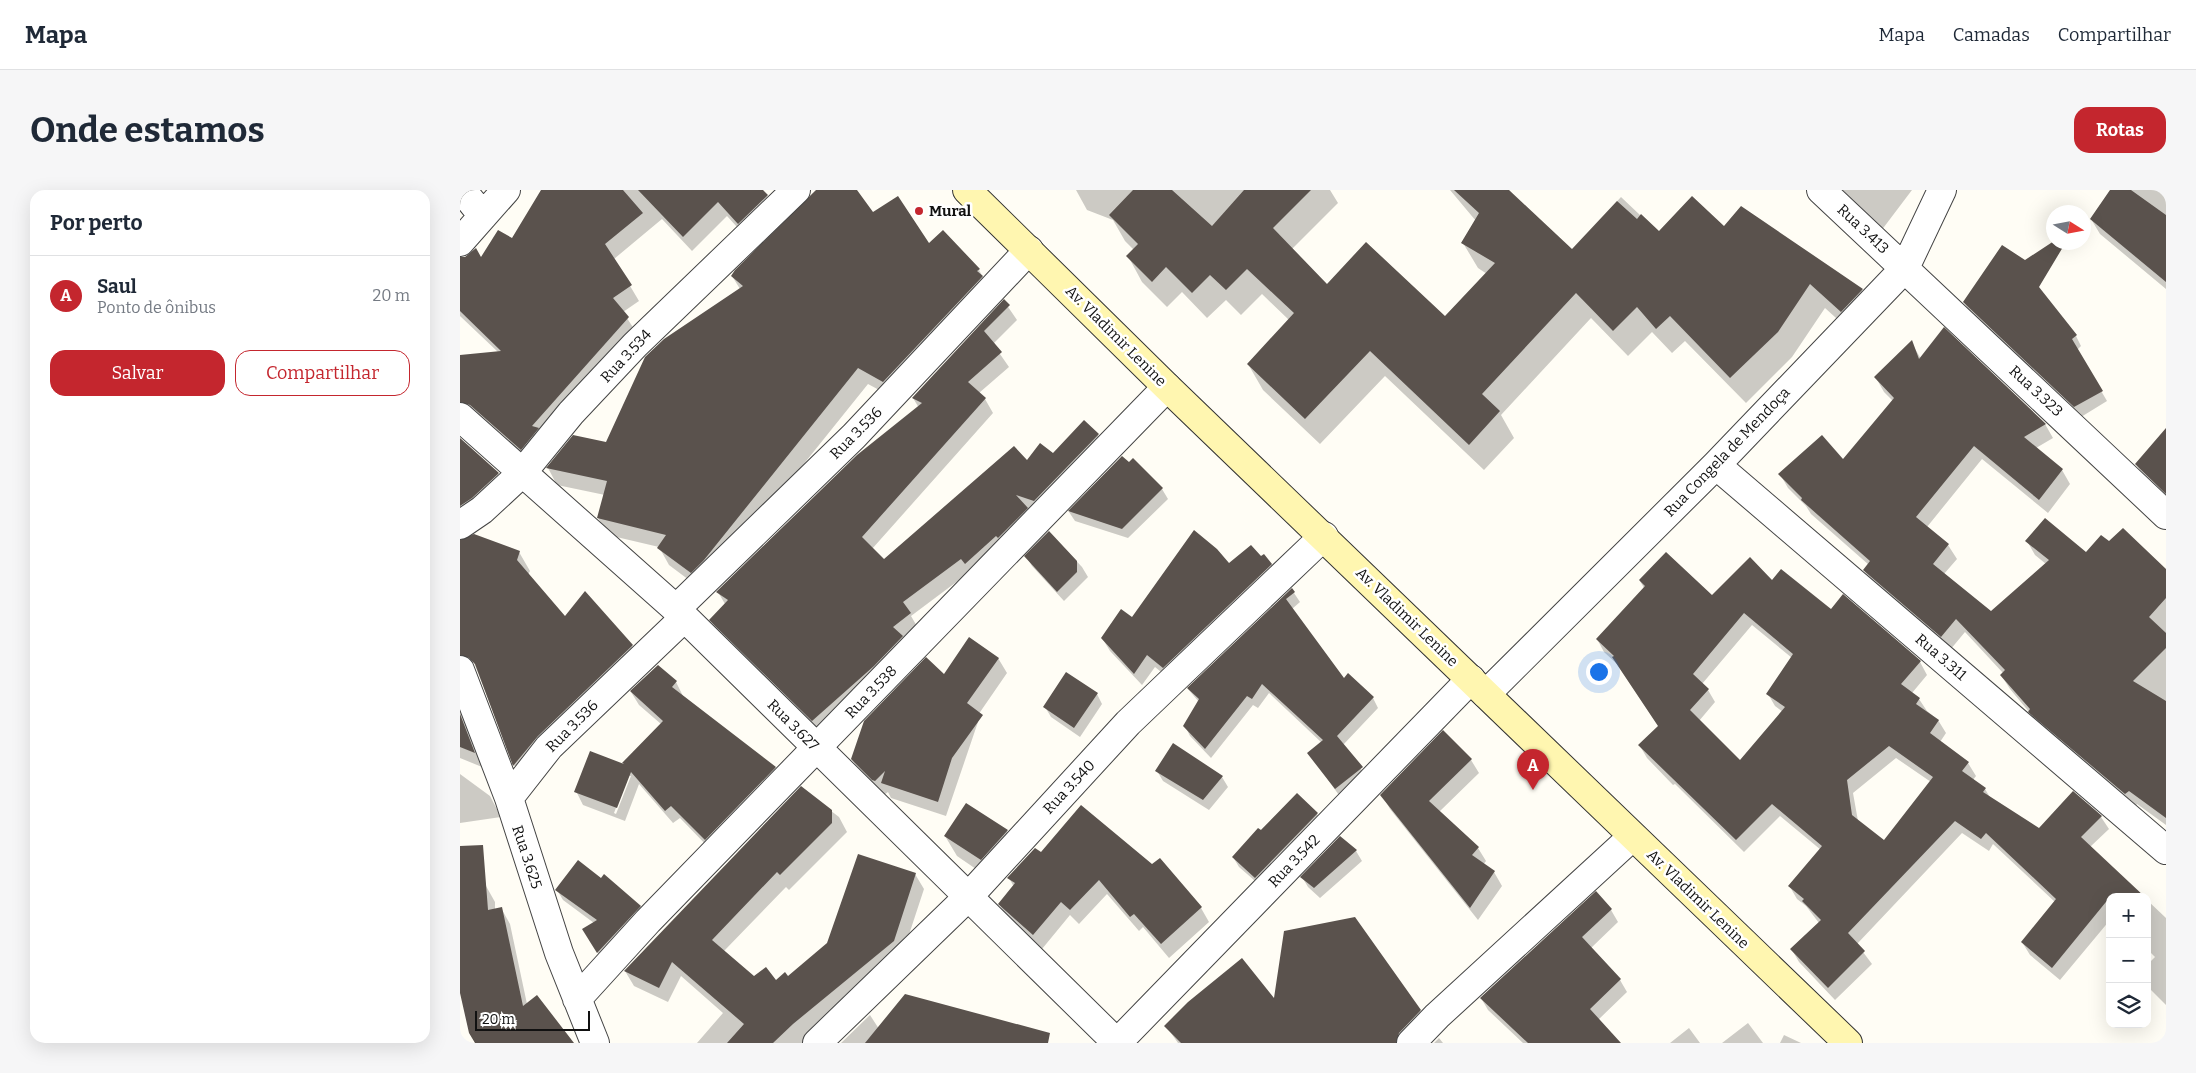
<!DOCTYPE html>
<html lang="pt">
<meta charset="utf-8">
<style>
:root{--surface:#fff;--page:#f6f6f7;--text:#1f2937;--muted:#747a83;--line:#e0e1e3;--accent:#c4262e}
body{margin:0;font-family:Bitter,serif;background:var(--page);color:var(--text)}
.controls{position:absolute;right:15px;bottom:15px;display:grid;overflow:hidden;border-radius:10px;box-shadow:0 5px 20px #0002}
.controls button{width:45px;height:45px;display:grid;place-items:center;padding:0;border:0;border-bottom:1px solid var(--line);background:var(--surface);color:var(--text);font:25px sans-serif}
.compass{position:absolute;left:1586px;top:15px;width:45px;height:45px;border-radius:50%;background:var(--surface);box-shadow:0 5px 20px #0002;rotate:101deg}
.scale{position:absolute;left:15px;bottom:12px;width:115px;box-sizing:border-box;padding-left:5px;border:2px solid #111;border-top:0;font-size:14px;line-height:18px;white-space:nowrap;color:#111;-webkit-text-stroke:4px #fff;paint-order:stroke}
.you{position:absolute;left:1138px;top:481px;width:18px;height:18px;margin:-12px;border:4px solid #fff;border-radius:50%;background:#1a73e8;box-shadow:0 0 0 8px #1a73e833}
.badge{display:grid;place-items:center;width:32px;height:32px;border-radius:50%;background:var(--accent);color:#fff;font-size:16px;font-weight:700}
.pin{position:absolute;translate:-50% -41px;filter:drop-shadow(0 1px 2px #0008)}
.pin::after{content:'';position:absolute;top:26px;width:18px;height:15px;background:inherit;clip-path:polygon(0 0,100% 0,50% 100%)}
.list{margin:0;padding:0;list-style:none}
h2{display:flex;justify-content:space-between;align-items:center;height:65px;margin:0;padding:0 20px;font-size:21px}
h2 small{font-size:16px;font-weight:400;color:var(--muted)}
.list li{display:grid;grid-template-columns:32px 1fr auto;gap:15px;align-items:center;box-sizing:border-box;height:80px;padding:0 20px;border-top:1px solid var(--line)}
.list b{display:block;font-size:19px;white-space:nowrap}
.list p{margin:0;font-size:16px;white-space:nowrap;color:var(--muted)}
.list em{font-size:16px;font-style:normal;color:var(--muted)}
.actions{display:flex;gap:10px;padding:15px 20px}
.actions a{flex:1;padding:11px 0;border:1px solid var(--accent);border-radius:15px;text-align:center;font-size:18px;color:var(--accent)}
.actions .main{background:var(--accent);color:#fff}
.icon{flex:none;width:28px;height:28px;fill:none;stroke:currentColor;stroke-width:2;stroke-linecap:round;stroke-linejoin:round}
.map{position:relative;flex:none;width:1706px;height:853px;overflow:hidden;border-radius:15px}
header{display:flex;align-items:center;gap:30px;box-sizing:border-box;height:70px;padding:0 25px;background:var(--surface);border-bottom:1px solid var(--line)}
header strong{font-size:24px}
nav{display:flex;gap:28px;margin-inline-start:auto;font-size:18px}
.intro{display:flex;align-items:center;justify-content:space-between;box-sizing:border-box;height:120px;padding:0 30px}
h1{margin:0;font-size:35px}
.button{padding:12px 22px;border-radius:15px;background:var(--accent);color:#fff;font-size:18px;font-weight:700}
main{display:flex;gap:30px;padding:0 30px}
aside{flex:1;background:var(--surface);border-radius:15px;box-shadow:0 5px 20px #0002}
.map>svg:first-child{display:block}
.shadow{fill:#0003;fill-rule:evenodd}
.building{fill:#5a524d;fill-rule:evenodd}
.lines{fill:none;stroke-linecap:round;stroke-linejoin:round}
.street-casing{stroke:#444;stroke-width:30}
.secondary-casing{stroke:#333;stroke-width:30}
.street{stroke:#fff;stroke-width:28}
.secondary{stroke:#fff6b0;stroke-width:28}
.poi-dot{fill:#c4262e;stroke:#fff;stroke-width:2}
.labels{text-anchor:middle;stroke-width:5;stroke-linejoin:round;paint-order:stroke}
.poi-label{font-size:15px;font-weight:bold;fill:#111;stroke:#fff;text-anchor:start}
.street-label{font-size:15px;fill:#111;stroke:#fff}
</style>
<header>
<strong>Mapa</strong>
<nav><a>Mapa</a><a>Camadas</a><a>Compartilhar</a></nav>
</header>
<div class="intro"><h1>Onde estamos</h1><a class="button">Rotas</a></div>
<main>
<aside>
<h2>Por perto<small></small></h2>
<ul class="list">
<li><span class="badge">A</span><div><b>Saul</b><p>Ponto de ônibus</p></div><em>20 m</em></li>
</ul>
<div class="actions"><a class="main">Salvar</a><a>Compartilhar</a></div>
</aside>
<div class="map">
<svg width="1706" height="853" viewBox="0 0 1706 853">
<rect width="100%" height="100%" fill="#fffdf5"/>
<path class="shadow" d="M 82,0 L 301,0 L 307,6 L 316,21 L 287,48 L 267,26 L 232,61 L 202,29 L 154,69 L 179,111 L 163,122 L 176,142 L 70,274 L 0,214 L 0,166 L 38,162 L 0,126 L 0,68 L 21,70 L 52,50 Z
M 358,0 L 395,0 L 413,24 L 469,55 L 519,80 L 528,97 L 434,208 L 408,194 L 253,387 L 241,399 L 209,375 L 199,357 L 148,345 L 138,328 L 145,305 L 97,295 L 88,278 L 147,254 L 280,99 L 272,86 Z
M 616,0 L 870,0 L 878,13 L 832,59 L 867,96 L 985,128 L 1027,84 L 1018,78 L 1003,53 L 1016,31 L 990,0 L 1047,0 L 1112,60 L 1161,7 L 1199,43 L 1265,38 L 1281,18 L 1402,100 L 1417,126 L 1397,147 L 1365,118 L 1332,167 L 1286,213 L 1225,151 L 1212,163 L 1192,142 L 1168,166 L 1131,128 L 1041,225 L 1054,248 L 1024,280 L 925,186 L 860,254 L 803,200 L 788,174 L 829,130 L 802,104 L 781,125 L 766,110 L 747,128 L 722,102 L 707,117 L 682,92 L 668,66 L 674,60 L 665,51 L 653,30 L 627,20 Z
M 1375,0 L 1452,0 L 1421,41 Z
M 1651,0 L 1706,0 L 1706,99 L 1640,44 L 1631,29 Z
M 544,111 L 557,130 L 533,154 L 549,177 L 519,203 L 525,209 L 533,223 L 412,359 L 424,371 L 567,272 L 593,265 L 624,232 L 638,245 L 646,259 L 583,324 L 567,320 L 575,333 L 451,426 L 458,438 L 443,449 L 450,461 L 361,544 L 259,444 L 251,430 L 265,414 L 258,402 L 459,218 L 453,208 Z
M 1504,112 L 1616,146 L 1621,156 L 1617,160 L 1647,211 L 1621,227 L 1510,122 Z
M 1451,152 L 1461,169 L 1585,234 L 1593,248 L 1576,258 L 1602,280 L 1610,294 L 1588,323 L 1522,269 L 1467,337 L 1488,355 L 1497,369 L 1484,384 L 1531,423 L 1586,374 L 1575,365 L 1567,351 L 1626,363 L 1649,353 L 1706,380 L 1706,635 L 1677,614 L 1674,618 L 1578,536 L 1570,523 L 1550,499 L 1541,485 L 1543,483 L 1505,442 L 1490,460 L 1412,394 L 1404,380 L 1409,375 L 1351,324 L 1346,316 L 1328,298 L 1320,284 L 1383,271 L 1433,211 L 1424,202 L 1416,188 Z
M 1706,244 L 1706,307 L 1682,284 L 1676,274 Z
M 0,267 L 38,284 L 44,293 L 0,330 Z
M 662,267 L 669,274 L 673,269 L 702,299 L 708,309 L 668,348 L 615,331 L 609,322 Z
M 589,342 L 622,377 L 628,387 L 604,411 L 572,376 L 566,366 Z
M 0,353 L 59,362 L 70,381 L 68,385 L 105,428 L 172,456 L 182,474 L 65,593 L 54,575 L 13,470 L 0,401 Z
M 801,368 L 811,374 L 819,387 L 711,490 L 695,477 L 682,495 L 650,461 L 642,448 L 672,428 L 769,375 Z
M 1180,391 L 1252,407 L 1312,392 L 1371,420 L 1460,472 L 1467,485 L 1452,503 L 1459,509 L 1467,521 L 1478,530 L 1486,543 L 1480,552 L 1508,573 L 1516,586 L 1513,590 L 1525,599 L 1531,609 L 1579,640 L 1613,602 L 1641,627 L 1649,639 L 1630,657 L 1650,707 L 1650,730 L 1600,790 L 1570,765 L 1562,752 L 1595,712 L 1533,654 L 1529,661 L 1502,643 L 1397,754 L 1412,774 L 1375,810 L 1339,772 L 1332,760 L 1359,733 L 1346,716 L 1337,709 L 1330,697 L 1361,660 L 1320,626 L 1284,662 L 1215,594 L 1213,595 L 1187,568 L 1180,556 L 1199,537 L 1157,474 L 1144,462 L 1137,449 L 1184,398 ZM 1292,435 L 1332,468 L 1308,504 L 1315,516 L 1323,522 L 1280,571 L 1239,531 L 1255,512 L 1248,500 L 1242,494 ZM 1436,568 L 1471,592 L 1424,652 L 1398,631 L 1393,603 Z
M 832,400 L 840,412 L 832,419 L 883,490 L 913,508 L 918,518 L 883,555 L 907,587 L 881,608 L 849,563 L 862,553 L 809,503 L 798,518 L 793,515 L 751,568 L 730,546 L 725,536 L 739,512 L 728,499 Z
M 538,468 L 547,483 L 516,528 L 518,532 L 486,626 L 431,608 L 428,602 L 424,605 L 401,585 L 392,569 L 484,486 Z
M 216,492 L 223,506 L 315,578 L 323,591 L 253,662 L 220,628 L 213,633 L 179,594 L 165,631 L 123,615 L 116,601 L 166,577 L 201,534 L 179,515 L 171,502 ZM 168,586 L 171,586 L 156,624 L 154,623 Z
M 637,504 L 642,514 L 620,547 L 591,527 L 585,517 Z
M 0,522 L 4,529 L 22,577 L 0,568 Z
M 713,555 L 762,587 L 768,597 L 749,620 L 703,591 L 697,581 Z
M 1011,570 L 1019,583 L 979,622 L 1018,658 L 1026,671 L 1023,675 L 1034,682 L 1042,696 L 1018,730 L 930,619 L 922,605 Z
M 0,584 L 30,606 L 41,627 L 0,633 Z
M 341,598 L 379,627 L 387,642 L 329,700 L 326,697 L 264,761 L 294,788 L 316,792 L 328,788 L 455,684 L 464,699 L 439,775 L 359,853 L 237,853 L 263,823 L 221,786 L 208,812 L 174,796 L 165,781 Z
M 837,605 L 857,624 L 863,634 L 802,697 L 779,677 L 773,667 Z
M 506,614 L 547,641 L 559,661 L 532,690 L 497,666 L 485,646 Z
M 880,648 L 896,661 L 902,671 L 860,708 L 848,697 L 842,687 Z
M 581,663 L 741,718 L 749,732 L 709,768 L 683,737 L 679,741 L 647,704 L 619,734 L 610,725 L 582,759 L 548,728 L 539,714 L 554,697 L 549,688 Z
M 26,696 L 35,712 L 35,720 L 41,718 L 50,734 L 67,814 L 112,853 L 16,853 L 0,797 L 0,698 Z
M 97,700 L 180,717 L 186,727 L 144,772 L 129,750 L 134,733 L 103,710 Z
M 1136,703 L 1151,720 L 1158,732 L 1131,758 L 1160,790 L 1167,802 L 1138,830 L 1159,853 L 1063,853 L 1028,820 L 1021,808 Z
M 1687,710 L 1706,728 L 1706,815 L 1687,796 L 1687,775 L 1695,767 L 1687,759 Z
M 815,811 L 960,821 L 967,834 L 950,853 L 718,853 L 706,836 Z
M 410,825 L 419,839 L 559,853 L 381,853 Z
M 1288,833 L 1303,853 L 1262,853 Z
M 1229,838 L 1240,853 L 1210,853 Z
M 1324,845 L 1341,853 L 1320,853 Z
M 979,848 L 983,853 L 974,853 Z"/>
<path class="building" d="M 81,0 L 163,0 L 183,23 L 145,54 L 172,95 L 153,108 L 169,127 L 72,236 L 79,238 L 61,260 L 10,215 L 0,212 L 0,165 L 41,161 L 0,121 L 0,67 L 5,67 L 16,58 L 21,67 L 38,40 L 52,48 Z
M 178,0 L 303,0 L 308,5 L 278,34 L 258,12 L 223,47 Z
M 356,0 L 397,0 L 413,22 L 438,6 L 469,53 L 483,40 L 520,79 L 517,81 L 523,86 L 423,192 L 398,178 L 244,370 L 231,383 L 197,358 L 206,345 L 137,328 L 147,291 L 86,278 L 113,245 L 146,252 L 185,167 L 204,149 L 283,96 L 271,86 L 275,80 Z
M 673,0 L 712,0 L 752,36 L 784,0 L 851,0 L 813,38 L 867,94 L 906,52 L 985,126 L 1035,73 L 1001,53 L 1019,23 L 994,0 L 1049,0 L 1112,59 L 1157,11 L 1177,29 L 1181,24 L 1199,41 L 1232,6 L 1264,36 L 1281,16 L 1403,99 L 1381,122 L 1350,94 L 1318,142 L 1270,188 L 1210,126 L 1196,139 L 1177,117 L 1153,141 L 1116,103 L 1022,204 L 1040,221 L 1009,255 L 910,161 L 845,229 L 787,174 L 834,123 L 787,79 L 766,100 L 750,85 L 732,103 L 706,77 L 692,92 L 666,66 L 678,54 L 649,25 Z
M 1650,0 L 1671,0 L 1706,25 L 1706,92 L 1630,29 Z
M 1594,51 L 1606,52 L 1579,97 L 1617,145 L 1612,149 L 1643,201 L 1614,217 L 1503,112 L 1542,55 L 1565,70 Z
M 544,109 L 550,115 L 524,141 L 542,162 L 508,192 L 526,208 L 402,347 L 424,369 L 554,256 L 567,270 L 580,253 L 593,263 L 624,230 L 639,244 L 574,311 L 556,305 L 568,318 L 538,348 L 536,346 L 505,374 L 501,369 L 443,412 L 451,423 L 433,437 L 443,446 L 414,476 L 352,531 L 249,430 L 268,410 L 256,402 L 397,265 L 462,213 L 452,208 Z
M 1484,137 L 1586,234 L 1564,247 L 1603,279 L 1579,310 L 1514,256 L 1456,327 L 1489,354 L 1473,374 L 1531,421 L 1589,370 L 1565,351 L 1585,328 L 1626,362 L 1641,345 L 1649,351 L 1663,338 L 1706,379 L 1706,408 L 1689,427 L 1706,443 L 1706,458 L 1673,491 L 1706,511 L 1706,628 L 1669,601 L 1665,604 L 1568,522 L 1570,519 L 1540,485 L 1545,480 L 1496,429 L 1481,447 L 1403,380 L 1410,371 L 1341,310 L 1342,308 L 1318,284 L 1362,245 L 1383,269 L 1434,208 L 1414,187 L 1452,150 L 1459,169 Z
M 1706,238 L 1706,304 L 1675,274 Z
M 0,248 L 39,283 L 12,308 L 0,316 Z
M 662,266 L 669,272 L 673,268 L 703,298 L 662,339 L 608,321 Z
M 734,340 L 757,359 L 769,373 L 791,355 L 801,366 L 804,364 L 812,374 L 703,478 L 687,465 L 674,484 L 641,448 L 661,419 L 672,427 Z
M 589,341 L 617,371 L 617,382 L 597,402 L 564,366 Z
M 14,344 L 60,361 L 57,370 L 105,426 L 125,401 L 173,455 L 78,546 L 53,576 L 15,474 L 9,468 L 0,465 L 0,350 Z
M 1206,362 L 1252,405 L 1290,367 L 1312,390 L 1321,379 L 1371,419 L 1383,404 L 1461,471 L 1441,494 L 1460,508 L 1456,514 L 1479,530 L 1470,543 L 1509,572 L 1502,581 L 1526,598 L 1523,602 L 1579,638 L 1613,601 L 1642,626 L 1621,647 L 1685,707 L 1650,707 L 1592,778 L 1561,752 L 1596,709 L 1526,643 L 1521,649 L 1495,631 L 1388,743 L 1405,761 L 1368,798 L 1330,759 L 1361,730 L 1342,711 L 1344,709 L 1328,696 L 1362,656 L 1312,614 L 1276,650 L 1178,555 L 1198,536 L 1152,467 L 1154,466 L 1136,449 L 1185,396 L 1179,390 ZM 1284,423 L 1333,464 L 1306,504 L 1325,517 L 1280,570 L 1230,520 L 1249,499 L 1233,484 ZM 1429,556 L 1473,587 L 1424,650 L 1392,625 L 1387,590 Z
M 832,398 L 835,402 L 826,409 L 884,488 L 888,483 L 914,507 L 877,546 L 903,577 L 875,599 L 847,563 L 863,550 L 802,494 L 792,509 L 787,506 L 745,559 L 723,536 L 739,509 L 727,498 Z
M 509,447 L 539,468 L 507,513 L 523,525 L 492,568 L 478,612 L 421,593 L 425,581 L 415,591 L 412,590 L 391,569 L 404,531 L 466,467 L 484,484 Z
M 198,475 L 217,491 L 212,497 L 316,577 L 245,650 L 211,616 L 205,621 L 171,582 L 157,618 L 114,602 L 130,561 L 164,574 L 162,573 L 203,531 L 170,501 Z
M 606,482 L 638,503 L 614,538 L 583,517 Z
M 0,524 L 15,563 L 0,557 Z
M 983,540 L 1012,569 L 969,611 L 1019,657 L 1012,665 L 1035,681 L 1010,718 L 920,605 Z
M 713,553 L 763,586 L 743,610 L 695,581 Z
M 341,596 L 372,620 L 372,633 L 320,685 L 317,682 L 252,750 L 294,786 L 306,777 L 316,790 L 325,782 L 328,786 L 367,753 L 398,664 L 456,683 L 434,751 L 333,834 L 313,853 L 267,853 L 284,834 L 212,772 L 199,798 L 164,781 Z
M 837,603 L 858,623 L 795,688 L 772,667 L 798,638 L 801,640 Z
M 506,613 L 548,640 L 521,670 L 484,646 Z
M 621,615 L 692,674 L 700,668 L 742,717 L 701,754 L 674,724 L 670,727 L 639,690 L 610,720 L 601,712 L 573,745 L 538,714 L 555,693 L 547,688 L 575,658 L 581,662 Z
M 880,646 L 897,660 L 854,698 L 840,687 Z
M 23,655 L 28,720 L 42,717 L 63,816 L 77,805 L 114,853 L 15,853 L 9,843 L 0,803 L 0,656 Z
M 118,670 L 141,688 L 144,684 L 181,716 L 137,763 L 122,739 L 137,730 L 95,700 Z
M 1136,701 L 1152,719 L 1122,747 L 1161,789 L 1130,819 L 1161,853 L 1068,853 L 1020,808 Z
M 895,727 L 961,820 L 939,843 L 936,853 L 721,853 L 704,836 L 728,812 L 782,768 L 814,808 L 824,741 Z
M 445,804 L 590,843 L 588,853 L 405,853 Z"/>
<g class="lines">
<g class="street-casing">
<path id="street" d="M 2,0 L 23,26
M 1361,0 L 1706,325
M 0,52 L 46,0
M 0,227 L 216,419 L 657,853
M 1256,275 L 1706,660
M 0,335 L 22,320 L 62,283 L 111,223 L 175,155 L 336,0
M 216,419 L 394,246 L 569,60
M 0,480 L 49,608 L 99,763 L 135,853
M 1026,504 L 1256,275 L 1445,78 L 1482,0
M 49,608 L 89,557 L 224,428
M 117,809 L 188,731 L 707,197
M 357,853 L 509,706 L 668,533 L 864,346
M 657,853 L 1011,489
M 951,853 L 977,826 L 1172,647"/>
</g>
<g class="secondary-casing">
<path id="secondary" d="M 507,0 L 707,197 L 1388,853"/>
</g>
<use href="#street" class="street"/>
<use href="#secondary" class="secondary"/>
</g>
<circle class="poi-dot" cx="459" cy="21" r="5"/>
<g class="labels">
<g class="poi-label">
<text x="469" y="26">Mural</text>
</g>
<g class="street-label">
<text transform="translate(1403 39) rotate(43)" y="5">Rua 3.413</text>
<text transform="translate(656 146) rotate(45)" y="5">Av. Vladimir Lenine</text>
<text transform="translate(166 166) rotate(-47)" y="5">Rua 3.534</text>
<text transform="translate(1576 201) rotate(43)" y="5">Rua 3.323</text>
<text transform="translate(396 243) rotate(-45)" y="5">Rua 3.536</text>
<text transform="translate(1267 262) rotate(-46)" y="5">Rua Congela de Mendoça</text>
<text transform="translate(947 427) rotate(44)" y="5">Av. Vladimir Lenine</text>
<text transform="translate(1481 467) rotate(41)" y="5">Rua 3.311</text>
<text transform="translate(411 502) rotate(-46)" y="5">Rua 3.538</text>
<text transform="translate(333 535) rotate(45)" y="5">Rua 3.627</text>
<text transform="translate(112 536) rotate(-45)" y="5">Rua 3.536</text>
<text transform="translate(609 597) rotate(-47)" y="5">Rua 3.540</text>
<text transform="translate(67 667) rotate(72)" y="5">Rua 3.625</text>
<text transform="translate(834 671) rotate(-46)" y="5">Rua 3.542</text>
<text transform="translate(1238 709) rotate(44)" y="5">Av. Vladimir Lenine</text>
</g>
</g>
</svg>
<div class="controls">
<button>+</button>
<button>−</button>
<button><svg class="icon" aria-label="layers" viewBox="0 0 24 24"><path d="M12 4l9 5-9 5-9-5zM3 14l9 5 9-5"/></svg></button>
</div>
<svg class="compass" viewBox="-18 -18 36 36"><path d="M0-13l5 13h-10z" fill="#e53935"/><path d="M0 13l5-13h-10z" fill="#747a83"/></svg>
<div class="scale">20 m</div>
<div class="you"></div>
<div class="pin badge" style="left:1073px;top:600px">A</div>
</div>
</main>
